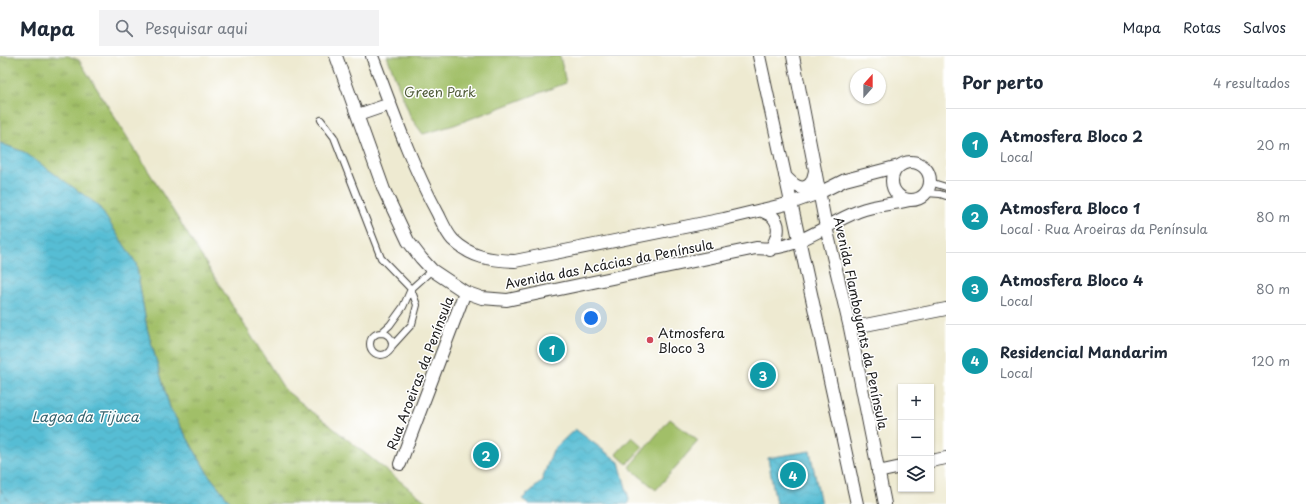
<!DOCTYPE html>
<html lang="pt">
<meta charset="utf-8">
<style>
:root{--surface:#fff;--page:#f2f2f3;--text:#1f2937;--muted:#747a83;--line:#e0e1e3;--accent:#d1495b}
body{margin:0;font-family:"Playpen Sans",sans-serif;background:var(--page);color:var(--text)}
.controls{position:absolute;right:12px;bottom:12px;display:grid;overflow:hidden;border-radius:0px;box-shadow:0 1px 3px #0004}
.controls button{width:36px;height:36px;display:grid;place-items:center;padding:0;border:0;border-bottom:1px solid var(--line);background:var(--surface);color:var(--text);font:20px sans-serif}
.compass{position:absolute;left:850px;top:12px;width:36px;height:36px;border-radius:50%;background:var(--surface);box-shadow:0 1px 3px #0004;rotate:21deg}
.you{position:absolute;left:591px;top:262px;width:14px;height:14px;margin:-10px;border:3px solid #fff;border-radius:50%;background:#1a73e8;box-shadow:0 0 0 6px #1a73e833}
.badge{display:grid;place-items:center;width:26px;height:26px;border-radius:50%;background:var(--accent);color:#fff;font-size:13px;font-weight:700}
.pin{position:absolute;translate:-50% -50%;border:2px solid #fff;box-shadow:0 1px 4px #0006}
.list{margin:0;padding:0;list-style:none}
h2{display:flex;justify-content:space-between;align-items:center;height:52px;margin:0;padding:0 16px;font-size:17px}
h2 small{font-size:13px;font-weight:400;color:var(--muted)}
.list li{display:grid;grid-template-columns:26px 1fr auto;gap:12px;align-items:center;box-sizing:border-box;height:72px;padding:0 16px;border-top:1px solid var(--line)}
.list b{display:block;font-size:15px;white-space:nowrap}
.list p{margin:0;font-size:13px;white-space:nowrap;color:var(--muted)}
.list em{font-size:13px;font-style:normal;color:var(--muted)}
.icon{flex:none;width:22px;height:22px;fill:none;stroke:currentColor;stroke-width:2;stroke-linecap:round;stroke-linejoin:round}
.map{position:relative;flex:none;width:946px;height:448px;overflow:hidden}
header{display:flex;align-items:center;gap:24px;box-sizing:border-box;height:56px;padding:0 20px;background:var(--surface);border-bottom:1px solid var(--line)}
header strong{font-size:19px}
nav{display:flex;gap:22px;margin-inline-start:auto;font-size:14px}
.search{width:280px;height:36px;background:var(--page);display:flex;align-items:center;gap:10px;box-sizing:border-box;padding:0 14px;border-radius:0px;color:var(--muted);font-size:15px}
main{display:flex}
aside{flex:1;background:var(--surface)}
.map>svg:first-child{display:block}
.grass{fill:url(#grass-tufts);stroke:#5e6e42}
.park{fill:#a1bf67;stroke:#5e6e42}
.water{fill:url(#water-waves);stroke:#396c78}
.lines{fill:none;stroke-linecap:round;stroke-linejoin:round}
.ferry{stroke:#36646f;stroke-width:1;stroke-dasharray:5 4;stroke-linecap:butt}
.service-casing{stroke:#3c3b37;stroke-width:8}
.minor-casing{stroke:#3c3b37;stroke-width:14}
.service{stroke:#fff;stroke-width:6}
.minor{stroke:#fff;stroke-width:12}
.poi-dot{fill:#d1495b;stroke:#fff;stroke-width:1.5}
.labels{text-anchor:middle;stroke-width:3;stroke-linejoin:round;paint-order:stroke}
.park-label{font-size:13px;fill:#515d3a;stroke:#fff}
.street-label{font-size:13px;fill:#1c1c1c;stroke:#fff}
.poi-label{font-size:13px;fill:#1c1c1c;stroke:#fff;text-anchor:start}
.water-label{font-size:14px;font-style:italic;fill:#36646f;stroke:#fff}
</style>
<header>
<strong>Mapa</strong>
<div class="search"><svg class="icon" aria-label="search" viewBox="0 0 24 24"><circle cx="10" cy="10" r="6"/><path d="M15 15l6 6"/></svg>Pesquisar aqui</div>
<nav><a>Mapa</a><a>Rotas</a><a>Salvos</a></nav>
</header>
<main>
<div class="map">
<svg width="946" height="448" viewBox="0 0 946 448">
<defs>
<pattern id="grass-tufts" width="24" height="20" patternUnits="userSpaceOnUse"><rect width="24" height="20" fill="#a1bf67"/><path d="M3 7l-1-3M5 7V3M7 7l1-3M15 17l-1-3M17 17v-4M19 17l1-3" fill="none" stroke="#829a54"/></pattern>
<pattern id="water-waves" width="16" height="10" patternUnits="userSpaceOnUse"><rect width="16" height="10" fill="#56bdd4"/><path d="M0 5q4-4 8 0t8 0" fill="none" stroke="#4aa2b5"/></pattern>
</defs>
<rect width="100%" height="100%" fill="#fff"/>
<filter id="ink" filterUnits="userSpaceOnUse"><feTurbulence type="fractalNoise" baseFrequency=".025" numOctaves="2"/><feDisplacementMap in="SourceGraphic" scale="8" xChannelSelector="R" yChannelSelector="G"/><feConvolveMatrix kernelMatrix="1 2 1 2 8 2 1 2 1" color-interpolation-filters="sRGB"/></filter>
<filter id="wash" filterUnits="userSpaceOnUse"><feTurbulence type="fractalNoise" baseFrequency=".012" numOctaves="4" result="noise"/><feDisplacementMap in="SourceGraphic" scale="16" xChannelSelector="R" yChannelSelector="G"/><feGaussianBlur stdDeviation="0.9" result="paint"/><feColorMatrix in="noise" values="0 0 0 0 0 0 0 0 0 0 0 0 0 0 0 0 0 1.4 0 .05"/><feComposite in="paint" operator="in"/></filter>
<g filter="url(#wash)">
<rect width="100%" height="100%" fill="#eeead1"/>
<path class="grass" d="M 0,0 L 68,0 L 79,4 L 285,334 L 429,448 L 232,448 L 208,418 L 170,352 L 147,272 L 136,207 L 24,96 L 0,87 Z"/>
<path class="park" d="M 387,0 L 560,0 L 566,27 L 454,69 L 423,78 L 411,62 Z
M 670,363 L 698,385 L 656,434 L 629,411 Z
M 632,381 L 643,391 L 627,408 L 616,398 Z"/>
<path class="water" d="M 0,87 L 24,96 L 98,149 L 136,207 L 147,272 L 170,352 L 208,418 L 232,448 L 0,448 Z
M 575,373 L 619,406 L 629,443 L 628,448 L 529,448 L 522,443 L 541,426 L 553,394 Z
M 810,395 L 821,448 L 776,448 L 768,402 Z"/>
<g class="lines">
<path class="ferry" d="M 0,433 L 11,448"/>
</g>
</g>
<g filter="url(#ink)">
<g class="lines">
<g class="service-casing">
<path id="service" d="M 321,64 L 334,81 L 381,202 L 411,233 L 417,249 L 412,268 L 392,290
M 930,126 L 946,131
M 926,137 L 940,138 L 946,140
M 381,277 L 390,269 L 403,251 L 411,233 L 432,214
M370 288a11 11 0 1 1 22 0a11 11 0 1 1-22 0Z"/>
</g>
<g class="minor-casing">
<path id="minor" d="M 336,0 L 384,134 L 408,185 L 421,202 L 432,214 L 465,236 L 482,242 L 507,244 L 756,192 C 796,196 823,169 859,155 C 874,149 893,148 910,144
M 372,0 C 392,53 411,108 438,158 C 442,166 447,178 453,184 C 472,202 490,204 515,205 L 724,163 L 791,147 L 819,137 L 845,124 L 899,110
M 759,0 L 857,448
M 793,0 L 826,171 L 850,272 L 885,448
M 358,59 L 390,48
M892 125a19 19 0 1 1 38 0a19 19 0 1 1-38 0Z
M 785,120 C 791,127 802,137 810,128 C 813,125 814,119 815,115
M 761,154 C 764,156 769,158 772,160 C 783,170 776,185 770,194
M 850,272 L 946,253
M 931,405 L 946,402
M 400,408 L 465,236
M 878,416 L 901,411"/>
</g>
<use href="#service" class="service"/>
<use href="#minor" class="minor"/>
</g>
</g>
<circle class="poi-dot" cx="650" cy="284" r="4"/>
<g class="labels">
<g class="park-label">
<text x="440" y="41">Green Park</text>
</g>
<g class="street-label">
<text transform="translate(609 208) rotate(-11)" y="5">Avenida das Acácias da Península</text>
<text transform="translate(861 267) rotate(78)" y="5">Avenida Flamboyants da Península</text>
<text transform="translate(420 317) rotate(-69)" y="5">Rua Aroeiras da Península</text>
</g>
<g class="poi-label">
<text x="658" y="282">Atmosfera<tspan x="658" dy="15">Bloco 3</tspan></text>
</g>
<g class="water-label">
<text x="85" y="366">Lagoa da Tijuca</text>
</g>
</g>
</svg>
<div class="controls">
<button>+</button>
<button>−</button>
<button><svg class="icon" aria-label="layers" viewBox="0 0 24 24"><path d="M12 4l9 5-9 5-9-5zM3 14l9 5 9-5"/></svg></button>
</div>
<svg class="compass" viewBox="-18 -18 36 36"><path d="M0-13l5 13h-10z" fill="#e53935"/><path d="M0 13l5-13h-10z" fill="#747a83"/></svg>
<div class="you"></div>
<div class="pin badge" style="left:552px;top:293px;background:#0f9aa8">1</div>
<div class="pin badge" style="left:486px;top:399px;background:#0f9aa8">2</div>
<div class="pin badge" style="left:763px;top:319px;background:#0f9aa8">3</div>
<div class="pin badge" style="left:793px;top:419px;background:#0f9aa8">4</div>
</div>
<aside>
<h2>Por perto<small>4 resultados</small></h2>
<ul class="list">
<li><span class="badge" style="background:#0f9aa8">1</span><div><b>Atmosfera Bloco 2</b><p>Local</p></div><em>20 m</em></li>
<li><span class="badge" style="background:#0f9aa8">2</span><div><b>Atmosfera Bloco 1</b><p>Local · Rua Aroeiras da Península</p></div><em>80 m</em></li>
<li><span class="badge" style="background:#0f9aa8">3</span><div><b>Atmosfera Bloco 4</b><p>Local</p></div><em>80 m</em></li>
<li><span class="badge" style="background:#0f9aa8">4</span><div><b>Residencial Mandarim</b><p>Local</p></div><em>120 m</em></li>
</ul>
</aside>
</main>
